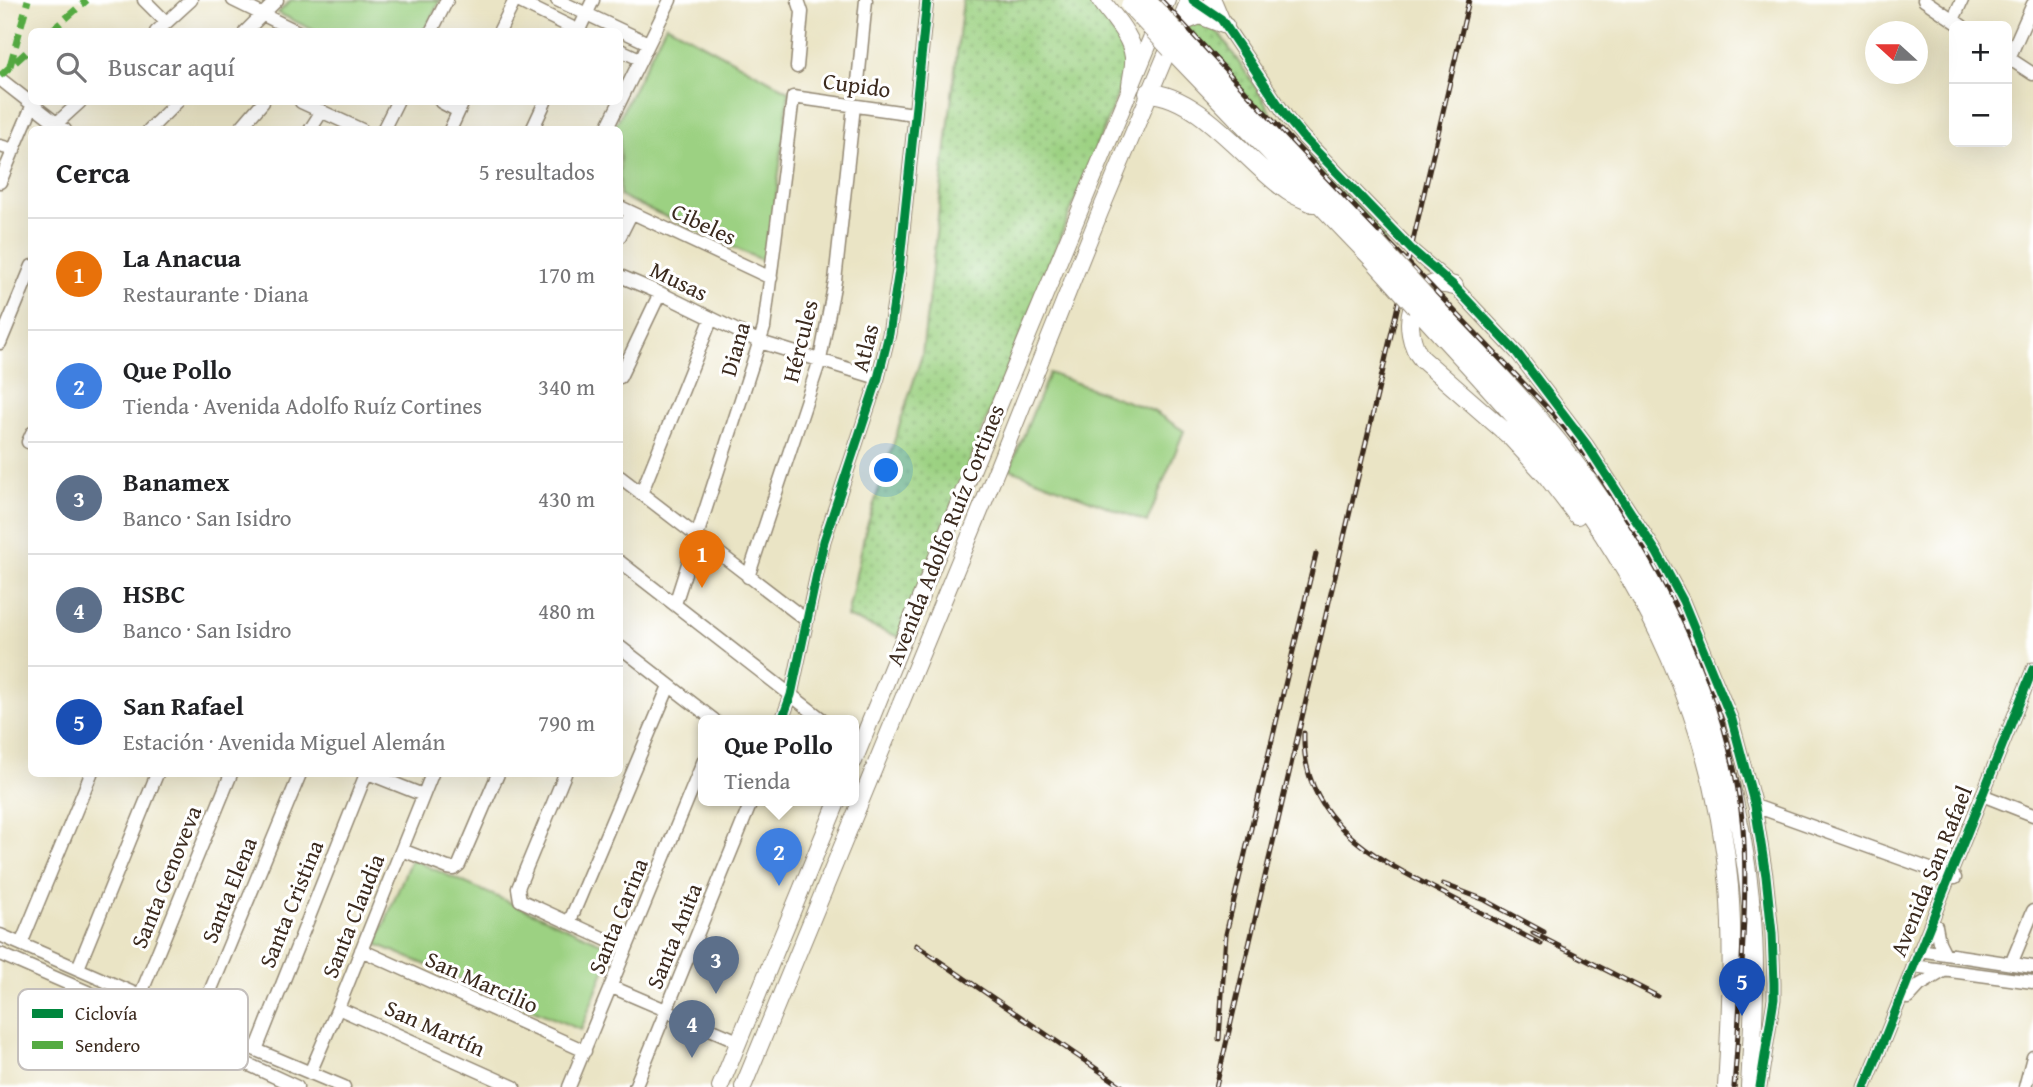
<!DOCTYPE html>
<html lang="es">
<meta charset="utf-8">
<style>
:root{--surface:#fff;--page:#f6f6f6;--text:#202124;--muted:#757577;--line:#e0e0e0;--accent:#111827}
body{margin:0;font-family:"Gentium Book Plus",serif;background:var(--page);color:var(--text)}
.controls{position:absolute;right:21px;top:21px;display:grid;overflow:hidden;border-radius:10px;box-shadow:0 7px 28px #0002}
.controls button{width:63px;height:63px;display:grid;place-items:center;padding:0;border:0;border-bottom:2px solid var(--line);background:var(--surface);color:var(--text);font:35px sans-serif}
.compass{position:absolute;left:1865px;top:21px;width:63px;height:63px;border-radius:50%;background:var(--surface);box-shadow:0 7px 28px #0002;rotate:291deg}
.you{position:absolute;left:887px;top:471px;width:24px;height:24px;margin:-18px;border:5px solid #fff;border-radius:50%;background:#1a73e8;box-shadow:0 0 0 10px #1a73e833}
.badge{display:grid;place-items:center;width:46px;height:46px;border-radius:50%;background:var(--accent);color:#fff;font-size:23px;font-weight:700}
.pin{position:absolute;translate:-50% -58px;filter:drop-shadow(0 2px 4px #0008)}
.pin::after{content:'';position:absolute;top:37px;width:24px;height:21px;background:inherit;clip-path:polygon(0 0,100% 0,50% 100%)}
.popup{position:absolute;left:698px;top:715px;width:161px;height:91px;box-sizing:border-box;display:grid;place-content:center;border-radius:10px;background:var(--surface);filter:drop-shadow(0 2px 5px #0005);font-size:23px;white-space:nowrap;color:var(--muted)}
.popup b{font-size:26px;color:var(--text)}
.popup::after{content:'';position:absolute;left:50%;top:100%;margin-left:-14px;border:14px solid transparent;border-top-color:var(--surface)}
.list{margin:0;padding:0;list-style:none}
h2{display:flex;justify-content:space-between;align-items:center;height:91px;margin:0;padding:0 28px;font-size:30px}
h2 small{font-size:23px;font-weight:400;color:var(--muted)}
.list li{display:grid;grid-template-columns:46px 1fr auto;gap:21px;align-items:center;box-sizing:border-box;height:112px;padding:0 28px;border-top:2px solid var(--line)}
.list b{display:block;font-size:26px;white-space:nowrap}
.list p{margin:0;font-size:23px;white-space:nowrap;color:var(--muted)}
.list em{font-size:23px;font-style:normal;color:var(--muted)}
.icon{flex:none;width:38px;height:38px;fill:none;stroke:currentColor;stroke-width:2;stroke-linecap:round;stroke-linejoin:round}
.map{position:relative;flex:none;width:2033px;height:1087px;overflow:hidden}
.search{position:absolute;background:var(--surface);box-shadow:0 7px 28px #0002;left:28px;top:28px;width:595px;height:77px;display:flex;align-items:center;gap:18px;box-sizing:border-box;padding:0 24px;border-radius:10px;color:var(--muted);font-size:26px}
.panel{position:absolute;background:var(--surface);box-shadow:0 7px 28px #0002;left:28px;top:126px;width:595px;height:651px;border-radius:10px}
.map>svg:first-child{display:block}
.grass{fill:url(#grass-dots);stroke:#6c7e50;stroke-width:2}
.park{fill:#9cd182;stroke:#6c7e50;stroke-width:2}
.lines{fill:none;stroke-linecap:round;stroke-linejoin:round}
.minor-casing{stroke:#928772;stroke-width:15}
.major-casing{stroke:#928772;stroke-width:18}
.highway-casing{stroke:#928772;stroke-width:20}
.minor{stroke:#fff;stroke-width:12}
.major{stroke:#fff;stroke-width:16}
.highway{stroke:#fff;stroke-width:18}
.rail-casing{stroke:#3b2a1e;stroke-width:5}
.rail{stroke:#fff;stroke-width:2.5;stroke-dasharray:8;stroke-linecap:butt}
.highway-bridge-casing{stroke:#928772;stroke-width:20;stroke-linecap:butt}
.highway-bridge{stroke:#fff;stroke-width:18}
.quiet{stroke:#55ab43;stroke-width:7;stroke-dasharray:14 7;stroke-linecap:butt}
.cycleway-casing{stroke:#fff;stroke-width:13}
.cycleway{stroke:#00873e;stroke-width:9}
.labels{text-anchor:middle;stroke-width:6;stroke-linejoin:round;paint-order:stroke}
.street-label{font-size:23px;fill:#3b2a1e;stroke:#fff}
.key{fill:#fff;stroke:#c4bfbc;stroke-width:2}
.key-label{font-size:19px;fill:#3b2a1e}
</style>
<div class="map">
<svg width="2033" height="1087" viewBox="0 0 2033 1087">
<defs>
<pattern id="grass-dots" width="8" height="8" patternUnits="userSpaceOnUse" patternTransform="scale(1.75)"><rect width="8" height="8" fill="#9cd182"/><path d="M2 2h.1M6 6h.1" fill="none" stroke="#80aa6a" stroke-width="1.8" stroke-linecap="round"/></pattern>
</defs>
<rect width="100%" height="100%" fill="#fff"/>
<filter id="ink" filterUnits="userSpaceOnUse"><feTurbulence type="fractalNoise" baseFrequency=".0143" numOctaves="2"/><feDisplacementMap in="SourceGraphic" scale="14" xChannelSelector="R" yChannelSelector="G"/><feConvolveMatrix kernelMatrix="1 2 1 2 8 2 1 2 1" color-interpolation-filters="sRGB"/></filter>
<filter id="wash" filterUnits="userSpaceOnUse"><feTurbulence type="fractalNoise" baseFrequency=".00686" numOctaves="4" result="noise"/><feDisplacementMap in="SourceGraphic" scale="28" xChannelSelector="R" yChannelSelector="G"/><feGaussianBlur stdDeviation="1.57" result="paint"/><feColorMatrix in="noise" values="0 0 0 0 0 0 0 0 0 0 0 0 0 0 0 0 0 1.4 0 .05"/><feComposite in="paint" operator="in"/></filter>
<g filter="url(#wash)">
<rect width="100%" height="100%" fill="#eae4c5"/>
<path class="grass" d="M 963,0 L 1091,0 C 1107,22 1125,44 1127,71 L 899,637 L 847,617 L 865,532 L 922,355 Z
M 1196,22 L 1213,28 L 1221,36 L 1261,95 L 1273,117 L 1391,237 L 1385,243 L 1182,29 Z"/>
<path class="park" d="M 291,0 L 440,0 L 425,31 L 315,31 L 278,13 Z
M 666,24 L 789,91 L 768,263 L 620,196 L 620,130 L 613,130 Z
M 1049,373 L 1153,411 L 1184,431 L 1147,522 L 1010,469 Z
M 411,859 L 613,948 L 581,1030 L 376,944 Z"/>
</g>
<g filter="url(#ink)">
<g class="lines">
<g class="minor-casing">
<path id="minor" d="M 144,0 L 166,22
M 233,0 L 298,32
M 516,0 L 581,32
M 557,0 L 648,43
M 1193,0 L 1221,19 L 1288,119 L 1303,137 L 1412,250 L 1454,286 L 1517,353 L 1587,445 L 1657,553 L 1683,601 L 1732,720 L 1755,806 L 1766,876 L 1772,933 L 1774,983 L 1774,999 L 1760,1087
M 1924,0 L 1962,26
M 1953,20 L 1962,0
M 156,32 L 191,0
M 245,32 L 277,0
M 431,32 L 447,0
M 499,32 L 515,0
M 578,32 L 593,0
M 620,50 L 640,59
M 2007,57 L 2033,74
M 2009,58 L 2033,4
M 797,67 L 802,12 L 798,0
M 0,79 L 65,130
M 858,82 L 866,0
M 301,102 L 362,130
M 441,102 L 458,111
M 57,123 L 80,102
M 149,130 L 177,102
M 239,130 L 263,102
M 310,130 L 322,111
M 383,130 L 397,102
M 450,130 L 463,102
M 532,130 L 545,102
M 606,130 L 670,0
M 0,146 L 14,150
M 0,182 L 33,104
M 620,207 L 771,278
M 620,236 L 631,214
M 620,276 L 660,293 L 760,342 L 878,378
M 0,343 L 32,266
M 620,377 L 660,293
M 28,442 L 32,433
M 620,477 L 806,620
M 641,494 L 711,320
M 620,562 L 823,720
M 748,577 L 820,360 L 835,281 L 854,106
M 675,604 L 764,328 L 793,97 L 914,114
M 620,647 L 714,720
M 782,720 L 791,695 L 824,541 L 878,378 L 889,334 L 899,270 L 927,0
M 370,774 L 423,795
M 565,774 L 518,888 L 520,900 L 609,941
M 1982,795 L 2033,815
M 1755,806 L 1955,878
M 402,850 L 448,868 L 454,869 L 459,865 L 498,774
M 569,923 L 669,686
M 1936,926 L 1939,942 L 1945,954
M 0,935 L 140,996 L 256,1050 L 344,1087
M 21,944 L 91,774
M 361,950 L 585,1051
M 1919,950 L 2033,967
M 0,954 L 161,1024 L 297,1087
M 2011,964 L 2033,911
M 1913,966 L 2033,982
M 78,968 L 157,774
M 612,987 L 738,1041
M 1908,998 L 1920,985 L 1945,970
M 135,1002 L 140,996 L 231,774
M 338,1008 L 514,1087
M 197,1023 L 300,774
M 256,1050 L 366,774
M 310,1073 L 338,1008 L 432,774
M 569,1087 L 704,760
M 635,1087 L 752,800
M 1865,1087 L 2033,669
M 2025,1087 L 2033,1057"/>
</g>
<g class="major-casing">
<path id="major" d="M 1213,0 L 1221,19
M 1179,24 L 1200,16 L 1226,26
M 854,761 L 964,490 L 1167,0
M 720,1087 L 838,800
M 743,1087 L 985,499 L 1100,212 L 1189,0"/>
</g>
<g class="highway-casing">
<path id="highway" d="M 1101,0 C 1113,17 1132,36 1134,57 C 1135,66 1132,76 1131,85
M 1179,35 L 1376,243
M 1171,49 L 1371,257
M 1148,93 C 1200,95 1247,163 1288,191 C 1296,196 1304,199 1313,203
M 1454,286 C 1409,271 1399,332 1422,359 L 1510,436 L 1547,476 L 1577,515
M 1426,297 C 1470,345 1517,391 1558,442 C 1664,574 1736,738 1751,907 C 1757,967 1753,1027 1750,1087
M 1416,307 C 1460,356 1506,403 1546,454 C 1646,582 1715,722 1729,886 C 1734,953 1731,1020 1727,1087"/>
</g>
<use href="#minor" class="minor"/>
<use href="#major" class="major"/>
<use href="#highway" class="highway"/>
<g class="rail-casing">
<path id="rail" d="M 1161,0 L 1288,137 L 1554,415 C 1586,453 1612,494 1638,537 C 1692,627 1733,723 1743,828 C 1746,865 1745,902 1743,939 C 1741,988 1738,1038 1734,1087
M 1304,733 C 1301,821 1375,858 1441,892 C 1475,910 1508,927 1541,944
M 1443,884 L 1485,900 L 1544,932
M 1533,933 L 1657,996
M 916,945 L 1123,1087
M 1219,1039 L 1226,934 L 1316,554
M 1216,1087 L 1469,0"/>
</g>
<use href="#rail" class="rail"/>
<g class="highway-bridge-casing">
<path id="highway-bridge" d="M 1146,0 L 1179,35
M 1130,5 L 1171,49
M 1376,243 L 1426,297
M 1371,257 L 1416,307"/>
</g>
<use href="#highway-bridge" class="highway-bridge"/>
<path class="quiet" d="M 50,32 L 87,0
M 10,66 L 28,0
M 0,76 L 32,47"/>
<g class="cycleway-casing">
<path id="cycleway" d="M 1193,0 L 1221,19 L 1288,119 L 1303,137 L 1412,250 L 1454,286 L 1517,353 L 1587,445 L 1657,553 L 1683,601 L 1732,720 L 1755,806 L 1766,876 L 1772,933 L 1774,983 L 1774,999 L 1760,1087
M 782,720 L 791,695 L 824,541 L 878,378 L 889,334 L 899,270 L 927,0
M 1865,1087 L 2033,669"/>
</g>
<use href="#cycleway" class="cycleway"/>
</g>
</g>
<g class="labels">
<g class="street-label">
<text transform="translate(857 85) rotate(8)" y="8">Cupido</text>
<text transform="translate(704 224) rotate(25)" y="8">Cibeles</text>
<text transform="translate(679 281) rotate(26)" y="8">Musas</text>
<text transform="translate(800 341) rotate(-76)" y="8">Hércules</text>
<text transform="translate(865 348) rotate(-76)" y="8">Atlas</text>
<text transform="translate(735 349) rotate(-74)" y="8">Diana</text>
<text transform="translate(945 535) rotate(-68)" y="8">Avenida Adolfo Ruíz Cortines</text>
<text transform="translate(1931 871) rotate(-68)" y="8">Avenida San Rafael</text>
<text transform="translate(166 877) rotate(-68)" y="8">Santa Genoveva</text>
<text transform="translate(229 890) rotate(-68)" y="8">Santa Elena</text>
<text transform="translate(291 904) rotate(-68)" y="8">Santa Cristina</text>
<text transform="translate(353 916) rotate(-68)" y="8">Santa Claudia</text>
<text transform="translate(618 916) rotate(-68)" y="8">Santa Carina</text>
<text transform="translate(674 936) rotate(-68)" y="8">Santa Anita</text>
<text transform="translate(482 982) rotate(24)" y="8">San Marcilio</text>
<text transform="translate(435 1028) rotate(24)" y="8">San Martín</text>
</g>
</g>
<rect x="18" y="989" width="230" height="81" rx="10" class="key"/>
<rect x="32" y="1009" width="31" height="9" fill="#00873e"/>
<rect x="32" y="1041" width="31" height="8" fill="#55ab43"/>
<g class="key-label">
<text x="75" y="1020">Ciclovía</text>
<text x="75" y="1052">Sendero</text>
</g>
</svg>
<div class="controls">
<button>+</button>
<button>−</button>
</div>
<svg class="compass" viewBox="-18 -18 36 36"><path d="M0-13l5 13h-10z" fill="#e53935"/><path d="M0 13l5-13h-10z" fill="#757577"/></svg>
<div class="you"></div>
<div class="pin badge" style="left:702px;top:588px;background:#e8710a">1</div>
<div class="pin badge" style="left:779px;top:886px;background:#3f7fe0">2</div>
<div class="popup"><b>Que Pollo</b>Tienda</div>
<div class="pin badge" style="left:716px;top:994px;background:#5c6f8a">3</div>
<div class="pin badge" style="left:692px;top:1058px;background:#5c6f8a">4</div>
<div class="pin badge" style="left:1742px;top:1016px;background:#1a4fb4">5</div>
<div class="search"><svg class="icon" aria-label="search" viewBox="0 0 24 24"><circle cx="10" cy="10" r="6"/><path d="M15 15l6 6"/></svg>Buscar aquí</div>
<section class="panel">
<h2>Cerca<small>5 resultados</small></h2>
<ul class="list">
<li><span class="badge" style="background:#e8710a">1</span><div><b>La Anacua</b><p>Restaurante · Diana</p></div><em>170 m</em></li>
<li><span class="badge" style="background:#3f7fe0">2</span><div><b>Que Pollo</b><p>Tienda · Avenida Adolfo Ruíz Cortines</p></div><em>340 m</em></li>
<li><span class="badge" style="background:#5c6f8a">3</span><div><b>Banamex</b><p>Banco · San Isidro</p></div><em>430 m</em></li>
<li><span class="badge" style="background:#5c6f8a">4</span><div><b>HSBC</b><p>Banco · San Isidro</p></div><em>480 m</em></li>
<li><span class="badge" style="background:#1a4fb4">5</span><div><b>San Rafael</b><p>Estación · Avenida Miguel Alemán</p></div><em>790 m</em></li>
</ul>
</section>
</div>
